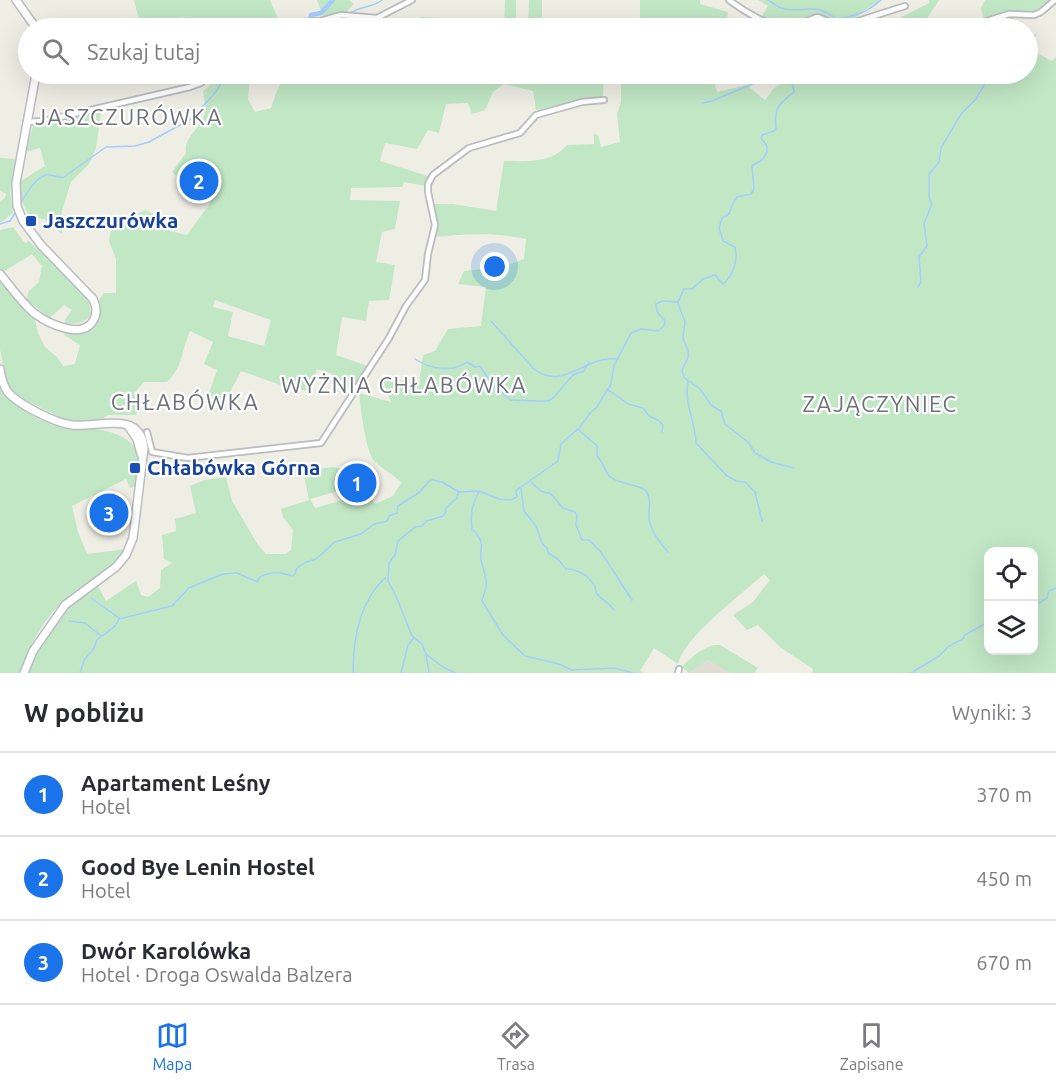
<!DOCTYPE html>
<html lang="pl">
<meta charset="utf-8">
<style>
:root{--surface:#fff;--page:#f7f7f7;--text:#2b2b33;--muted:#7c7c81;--line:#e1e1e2;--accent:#1a73e8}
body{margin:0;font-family:Ubuntu,sans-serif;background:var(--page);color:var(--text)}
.controls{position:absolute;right:18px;bottom:18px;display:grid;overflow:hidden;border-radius:12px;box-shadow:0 6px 24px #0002}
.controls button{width:54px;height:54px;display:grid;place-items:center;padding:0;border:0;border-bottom:2px solid var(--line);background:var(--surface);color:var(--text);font:30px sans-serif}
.you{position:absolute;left:495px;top:267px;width:21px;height:21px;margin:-15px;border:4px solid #fff;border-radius:50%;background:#1a73e8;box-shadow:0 0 0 9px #1a73e833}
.badge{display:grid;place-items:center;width:39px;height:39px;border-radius:50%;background:var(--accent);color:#fff;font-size:20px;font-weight:700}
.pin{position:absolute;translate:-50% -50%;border:3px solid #fff;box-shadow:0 2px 6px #0006}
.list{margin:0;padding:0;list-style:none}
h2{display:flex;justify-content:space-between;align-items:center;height:78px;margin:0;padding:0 24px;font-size:26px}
h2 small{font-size:20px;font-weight:400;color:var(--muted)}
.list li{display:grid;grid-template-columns:39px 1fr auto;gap:18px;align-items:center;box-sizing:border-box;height:84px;padding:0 24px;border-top:2px solid var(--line)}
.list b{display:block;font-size:22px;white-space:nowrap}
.list p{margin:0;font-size:20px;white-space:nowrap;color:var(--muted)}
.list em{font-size:20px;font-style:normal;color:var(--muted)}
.icon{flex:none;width:33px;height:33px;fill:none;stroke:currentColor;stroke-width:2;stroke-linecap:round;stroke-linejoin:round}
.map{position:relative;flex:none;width:1056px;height:673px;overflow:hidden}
.search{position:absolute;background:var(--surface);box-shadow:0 6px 24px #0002;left:18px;right:18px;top:18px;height:66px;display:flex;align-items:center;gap:15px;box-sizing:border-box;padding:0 21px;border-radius:33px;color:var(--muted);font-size:22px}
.sheet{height:330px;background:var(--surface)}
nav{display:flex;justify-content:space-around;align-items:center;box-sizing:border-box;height:84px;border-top:2px solid var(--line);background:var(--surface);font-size:16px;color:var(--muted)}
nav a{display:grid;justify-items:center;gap:3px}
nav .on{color:var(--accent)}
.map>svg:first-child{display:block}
.education{fill:#dfddd3}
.green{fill:#c1e7c5;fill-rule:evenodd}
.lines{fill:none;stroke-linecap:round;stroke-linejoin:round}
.stream{stroke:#a5cdff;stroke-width:1.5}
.canal{stroke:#a5cdff;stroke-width:4.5}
.street-casing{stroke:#b9bcc1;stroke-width:8}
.secondary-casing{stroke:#babcc3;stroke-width:10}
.street{stroke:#fff;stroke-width:4.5}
.secondary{stroke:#fff;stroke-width:7}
.transit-dot{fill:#1a4fb4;stroke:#fff;stroke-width:2}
.labels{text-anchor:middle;stroke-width:4.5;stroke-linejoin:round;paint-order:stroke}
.transit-label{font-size:21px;font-weight:bold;fill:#164399;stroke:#fff;text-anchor:start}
.neighbourhood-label{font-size:22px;letter-spacing:1.5px;fill:#6d7178;stroke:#fff}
</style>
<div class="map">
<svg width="1056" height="673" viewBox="0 0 1056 673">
<rect width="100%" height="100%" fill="#efeee5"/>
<path class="education" d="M 708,660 L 724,668 L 731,673 L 689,673 Z"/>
<path class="green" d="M 134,0 L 270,0 L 279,21 L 258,22 L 249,28 L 232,28 L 227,20 L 216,28 L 187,28 L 184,17 L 159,25 L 160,28 L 141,28 Z
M 317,0 L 349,0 L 354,4 L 347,11 L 323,16 Z
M 505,0 L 516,0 L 516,28 L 504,28 Z
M 529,0 L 542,0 L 542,28 L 528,28 Z
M 640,0 L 700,0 L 700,4 L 728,12 L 726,28 L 640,28 Z
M 758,0 L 882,0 L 861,12 L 853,21 L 839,22 L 824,16 L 818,20 L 837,26 L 865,22 L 867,28 L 755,28 L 768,6 Z
M 929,0 L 939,0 L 922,26 L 923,28 L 880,28 L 929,3 Z
M 985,0 L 1052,0 L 1038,12 L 1015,16 L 1007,28 L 940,28 L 984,20 L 981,8 Z
M 420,17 L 443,18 L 444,28 L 419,28 Z
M 263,26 L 323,26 L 324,28 L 264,28 Z
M 1028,45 L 1032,47 L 1033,51 L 1052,61 L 1056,57 L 1056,673 L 812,673 L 813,669 L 780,647 L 758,625 L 747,630 L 733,615 L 753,602 L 770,580 L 764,574 C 741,595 685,636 678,664 L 654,648 L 640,671 L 644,673 L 28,673 C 39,636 66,606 97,584 L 106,601 L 136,581 L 141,595 L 148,597 L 160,588 L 161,570 L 172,563 L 164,559 L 162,535 L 176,531 L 175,519 L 196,513 L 190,486 L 205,480 L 226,477 L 232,501 L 258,545 L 266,554 L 285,554 L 291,550 L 293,530 L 283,517 L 281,509 L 309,500 L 303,471 L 333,467 L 344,470 L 349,488 L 310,499 L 315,508 L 343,500 L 347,493 L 364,487 L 375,504 L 393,496 L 401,483 C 394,474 383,470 375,462 C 365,451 361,409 359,393 L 391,402 L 382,378 L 419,383 L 423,355 L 435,351 L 448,329 L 481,326 L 486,287 L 458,284 L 464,271 L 503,267 L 524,259 L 526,239 C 495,232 465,234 433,237 L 437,221 L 434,204 L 453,204 L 496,211 L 504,161 C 526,161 551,164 567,145 L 594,144 L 594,134 L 598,135 L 601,147 L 620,142 L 617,114 L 621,102 L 621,74 L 616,74 L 717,74 L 715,85 L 717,92 L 747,85 L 765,100 L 773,89 L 788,79 L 788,74 L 1028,74 ZM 988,552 L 1034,552 L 1034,650 L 988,650 Z
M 222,74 L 250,74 L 248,99 L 255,112 L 271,108 L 278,88 L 287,74 L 479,74 L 490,80 L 495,76 L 503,74 L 604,74 L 603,97 L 536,110 L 533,91 L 504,84 L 493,92 L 485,110 L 472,114 L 468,103 L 446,104 L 439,133 L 428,130 L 417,149 L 385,143 L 380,161 L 428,176 L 426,186 L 404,182 L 402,187 L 351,188 L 350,200 L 400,201 L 395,229 L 382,232 L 376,262 L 395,265 L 389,300 L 369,301 L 366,321 L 342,317 L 336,355 L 368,366 L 354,389 L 330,383 L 332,374 L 317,369 L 310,391 L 289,388 L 241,371 L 226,400 L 207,399 L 217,370 L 204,364 L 213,342 L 190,331 C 182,349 182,369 167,382 L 144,382 L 134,393 L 138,410 L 136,415 L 108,415 L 99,421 L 70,422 L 19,397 L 8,386 L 0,350 L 0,279 L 34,317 L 38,333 L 45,347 L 58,358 L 63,366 L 75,364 L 80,345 L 64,335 L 65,332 C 71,333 78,335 84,333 C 98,330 104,312 98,301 L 104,293 L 116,293 L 116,259 L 109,241 L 111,231 L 119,221 L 146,210 L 160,219 L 170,231 L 187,235 L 211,202 L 206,190 L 220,175 L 217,167 L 200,169 L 182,180 L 172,172 L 186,153 C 183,137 200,130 204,115 C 206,108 204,99 203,91 ZM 215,300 L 271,320 L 264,346 L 228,336 L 233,312 L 213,307 Z
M 95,111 L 101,113 L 96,148 L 89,164 L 71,182 L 62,211 L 62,234 L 44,219 L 31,217 C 22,206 19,195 21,181 L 45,166 L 40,148 L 26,152 L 33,126 Z
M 0,158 L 15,159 L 15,163 L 10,192 L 13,213 L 0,223 L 0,201 L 5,198 L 6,194 L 0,191 Z
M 13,227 L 25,243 L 29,241 L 80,291 L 89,303 L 91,315 C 83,323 76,325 65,323 L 65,320 L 72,310 L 64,305 L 50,318 L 27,300 L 28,292 L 39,282 L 42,266 L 32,254 L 3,272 L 0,269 L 0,230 Z
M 0,381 C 6,405 45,426 69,429 C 75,430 82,428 88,428 C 103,429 130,435 137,451 C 140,457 135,479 135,487 L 130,488 L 126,479 L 72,506 L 78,532 L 87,554 L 127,549 C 112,571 86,581 66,599 C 44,617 29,647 19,673 L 0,673 Z
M 714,645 L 720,645 L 758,668 L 754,673 L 731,673 L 708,660 L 689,673 L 682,667 C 691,657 701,649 714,645 Z"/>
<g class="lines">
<path class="stream" d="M 768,0 C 772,2 776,6 781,8 C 803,15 813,0 836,19 C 855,16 867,13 881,0
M 350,13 C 361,6 375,7 382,0
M 286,28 L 328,23 L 347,17
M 827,28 L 831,25
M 1028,48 L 1035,35
M 702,103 L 712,101 L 757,82 L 763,74
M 20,203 C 26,195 36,177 46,175 C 52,174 57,178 64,177 L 106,147 L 135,146 L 149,142 L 191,119 L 214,94 L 228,74
M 0,224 L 10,221 L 17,210
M 918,287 L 921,282 L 919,257 L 927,246 L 924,223 L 932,204 L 929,198 L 929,174 L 939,162 L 941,148 L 961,114 L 976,99 L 987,80 L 998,74
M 678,303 L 685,322 L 683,338 L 688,351 L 688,358 L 682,370 L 684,377 L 688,381 C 684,406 695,419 696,443 L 726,475 L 736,481 L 745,482 L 755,492 L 762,521
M 491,321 L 533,368 C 562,393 585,355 617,359
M 415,359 C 430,369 453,373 467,362 L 475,367 L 480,366 L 493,386 L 511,400 L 538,401 L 548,401 L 553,398 L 573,375 L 584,371 L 589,362
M 689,381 L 700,389 L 712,406 L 721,411 L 725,424 L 749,443 L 755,453 L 771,462 L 794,468
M 607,389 L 628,404 L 643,408 L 649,416 L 658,420 L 663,425 L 662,432
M 579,430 L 597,446 L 597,456 C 604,462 604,474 612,478 C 620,484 642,485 646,491 C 652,500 648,510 649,519 C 651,532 660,542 668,552
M 531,482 L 541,491 L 551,494 L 563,508 L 575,512 L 577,516 L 576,525 L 582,540 L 589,540 L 601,552 L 632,600
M 521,488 L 524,511 L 536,526 L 542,543 L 547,548 L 548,553 L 559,560 L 566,569 C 578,569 590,576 595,587 C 597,593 594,591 599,596 C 604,602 610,603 614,610
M 479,491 C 472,506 470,512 472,529 C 489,546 477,547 482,564 C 484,572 487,578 486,587 C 485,593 483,596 482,601 L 503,635 L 525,656 L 559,664 L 571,670 L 614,668 L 633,673
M 91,598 L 119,618
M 1034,606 L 1047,598 L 1049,591 L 1056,588
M 69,621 L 85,623 L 101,636
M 426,654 L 429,673
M 80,673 L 84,660 L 94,648 L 97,640 L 115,626 L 119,619 L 172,606 L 189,588 L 223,574 L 237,573 L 257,582 L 260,577 C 272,571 280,572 292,576 L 295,574 L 297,568 L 306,562 L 316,559 L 335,542 L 361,534 L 374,524 L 387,521 L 389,516 L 397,513 L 398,506 L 420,492 L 428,482 L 432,480 L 442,482 L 459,492 L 479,491 L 499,499 L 511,500 L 517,497 L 516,491 L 518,489 L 558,461 L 561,444 L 579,428 L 591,412 L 597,407 L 611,384 L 614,366 L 631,333 L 641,329 L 658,331 L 664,326 L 665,321 L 657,312 L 656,304 L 662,301 L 678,302 L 684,289 L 692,289 L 703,279 L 715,275 L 723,284 C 734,275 738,259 735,247 L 723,241 L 719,228 L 722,218 L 729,214 L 734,201 L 737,197 L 751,194 L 754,189 L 752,166 L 762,160 L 767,152 L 767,146 L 761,138 L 762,135 L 774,131 L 776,129 C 774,107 778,105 794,92 L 790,74
M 353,673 C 353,639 360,601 385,578
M 401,673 L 408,645 L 414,638
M 455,673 L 443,667 L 426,654 L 422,644 L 412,636 L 396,596 L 388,581 L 389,563 L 395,555 L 398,541 L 415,527 L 422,526 L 427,521 L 443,516 L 446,512 L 445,509 L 457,498 L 458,493
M 911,673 L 939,656 L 949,646 L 963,639 L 965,635 L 988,622"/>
<path class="canal" d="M 311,17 L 311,15 L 321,13 L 333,0"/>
<g class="street-casing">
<path id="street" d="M 729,0 C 742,10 774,30 791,28 C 801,26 808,19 818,17 L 837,25 L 855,22 L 905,6
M 980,23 L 1009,14 L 1034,15 L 1041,12 L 1055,0
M 252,28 L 260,24 L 320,21 L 341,15 L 377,18 L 412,0
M 26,122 L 43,121 L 190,87 L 201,83 L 212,74
M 147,432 L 152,452 L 188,458 L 321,443 L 389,338 L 406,306 L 425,280 L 428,254 L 435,225 L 428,192 L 428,184 L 433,175 L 469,148 L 520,133 L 536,115 L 582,102 L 604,100
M 678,673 L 679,669"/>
</g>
<g class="secondary-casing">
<path id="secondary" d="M 16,0 L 36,28
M 0,274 C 11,287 21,302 34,313 C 47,323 82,340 93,321 C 98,313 96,306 93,299 L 41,245 L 23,221 L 17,206 L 16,183 L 36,74
M 0,369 C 1,377 3,384 7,391 C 17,404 55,423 72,425 C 97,428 140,409 144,448 L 133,538 L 126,555 L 116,567 L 65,605 L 33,651 L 24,673
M 128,426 L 137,439 L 141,454"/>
</g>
<use href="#street" class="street"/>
<use href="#secondary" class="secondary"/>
</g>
<g class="transit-dot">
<rect x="25" y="215" width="12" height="12" rx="3"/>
<rect x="129" y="462" width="12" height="12" rx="3"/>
</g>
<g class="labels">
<g class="transit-label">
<text x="43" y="228">Jaszczurówka</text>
<text x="147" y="475">Chłabówka Górna</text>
</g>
<g class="neighbourhood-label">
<text x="129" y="125">JASZCZURÓWKA</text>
<text x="404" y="393">WYŻNIA CHŁABÓWKA</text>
<text x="185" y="410">CHŁABÓWKA</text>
<text x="880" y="412">ZAJĄCZYNIEC</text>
</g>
</g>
</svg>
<div class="controls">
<button><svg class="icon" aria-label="locate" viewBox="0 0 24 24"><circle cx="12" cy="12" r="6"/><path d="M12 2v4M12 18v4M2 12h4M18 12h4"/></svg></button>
<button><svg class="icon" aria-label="layers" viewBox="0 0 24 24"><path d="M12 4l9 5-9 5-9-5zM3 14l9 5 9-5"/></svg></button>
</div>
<div class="you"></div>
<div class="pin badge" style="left:357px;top:483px">1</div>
<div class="pin badge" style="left:199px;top:181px">2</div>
<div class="pin badge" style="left:109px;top:513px">3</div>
<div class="search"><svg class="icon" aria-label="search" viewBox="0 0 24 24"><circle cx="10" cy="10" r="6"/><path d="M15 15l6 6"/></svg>Szukaj tutaj</div>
</div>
<section class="sheet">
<h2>W pobliżu<small>Wyniki: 3</small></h2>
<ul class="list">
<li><span class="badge">1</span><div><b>Apartament Leśny</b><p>Hotel</p></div><em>370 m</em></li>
<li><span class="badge">2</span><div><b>Good Bye Lenin Hostel</b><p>Hotel</p></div><em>450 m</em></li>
<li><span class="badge">3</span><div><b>Dwór Karolówka</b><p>Hotel · Droga Oswalda Balzera</p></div><em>670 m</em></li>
</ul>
</section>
<nav>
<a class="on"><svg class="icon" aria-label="map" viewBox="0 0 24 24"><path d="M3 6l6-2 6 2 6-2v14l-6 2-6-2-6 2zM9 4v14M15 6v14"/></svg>Mapa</a>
<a><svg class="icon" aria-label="directions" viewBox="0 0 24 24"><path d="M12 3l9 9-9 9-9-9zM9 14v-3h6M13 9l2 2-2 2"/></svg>Trasa</a>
<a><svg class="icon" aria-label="saved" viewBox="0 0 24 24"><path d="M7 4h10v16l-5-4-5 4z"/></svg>Zapisane</a>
</nav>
